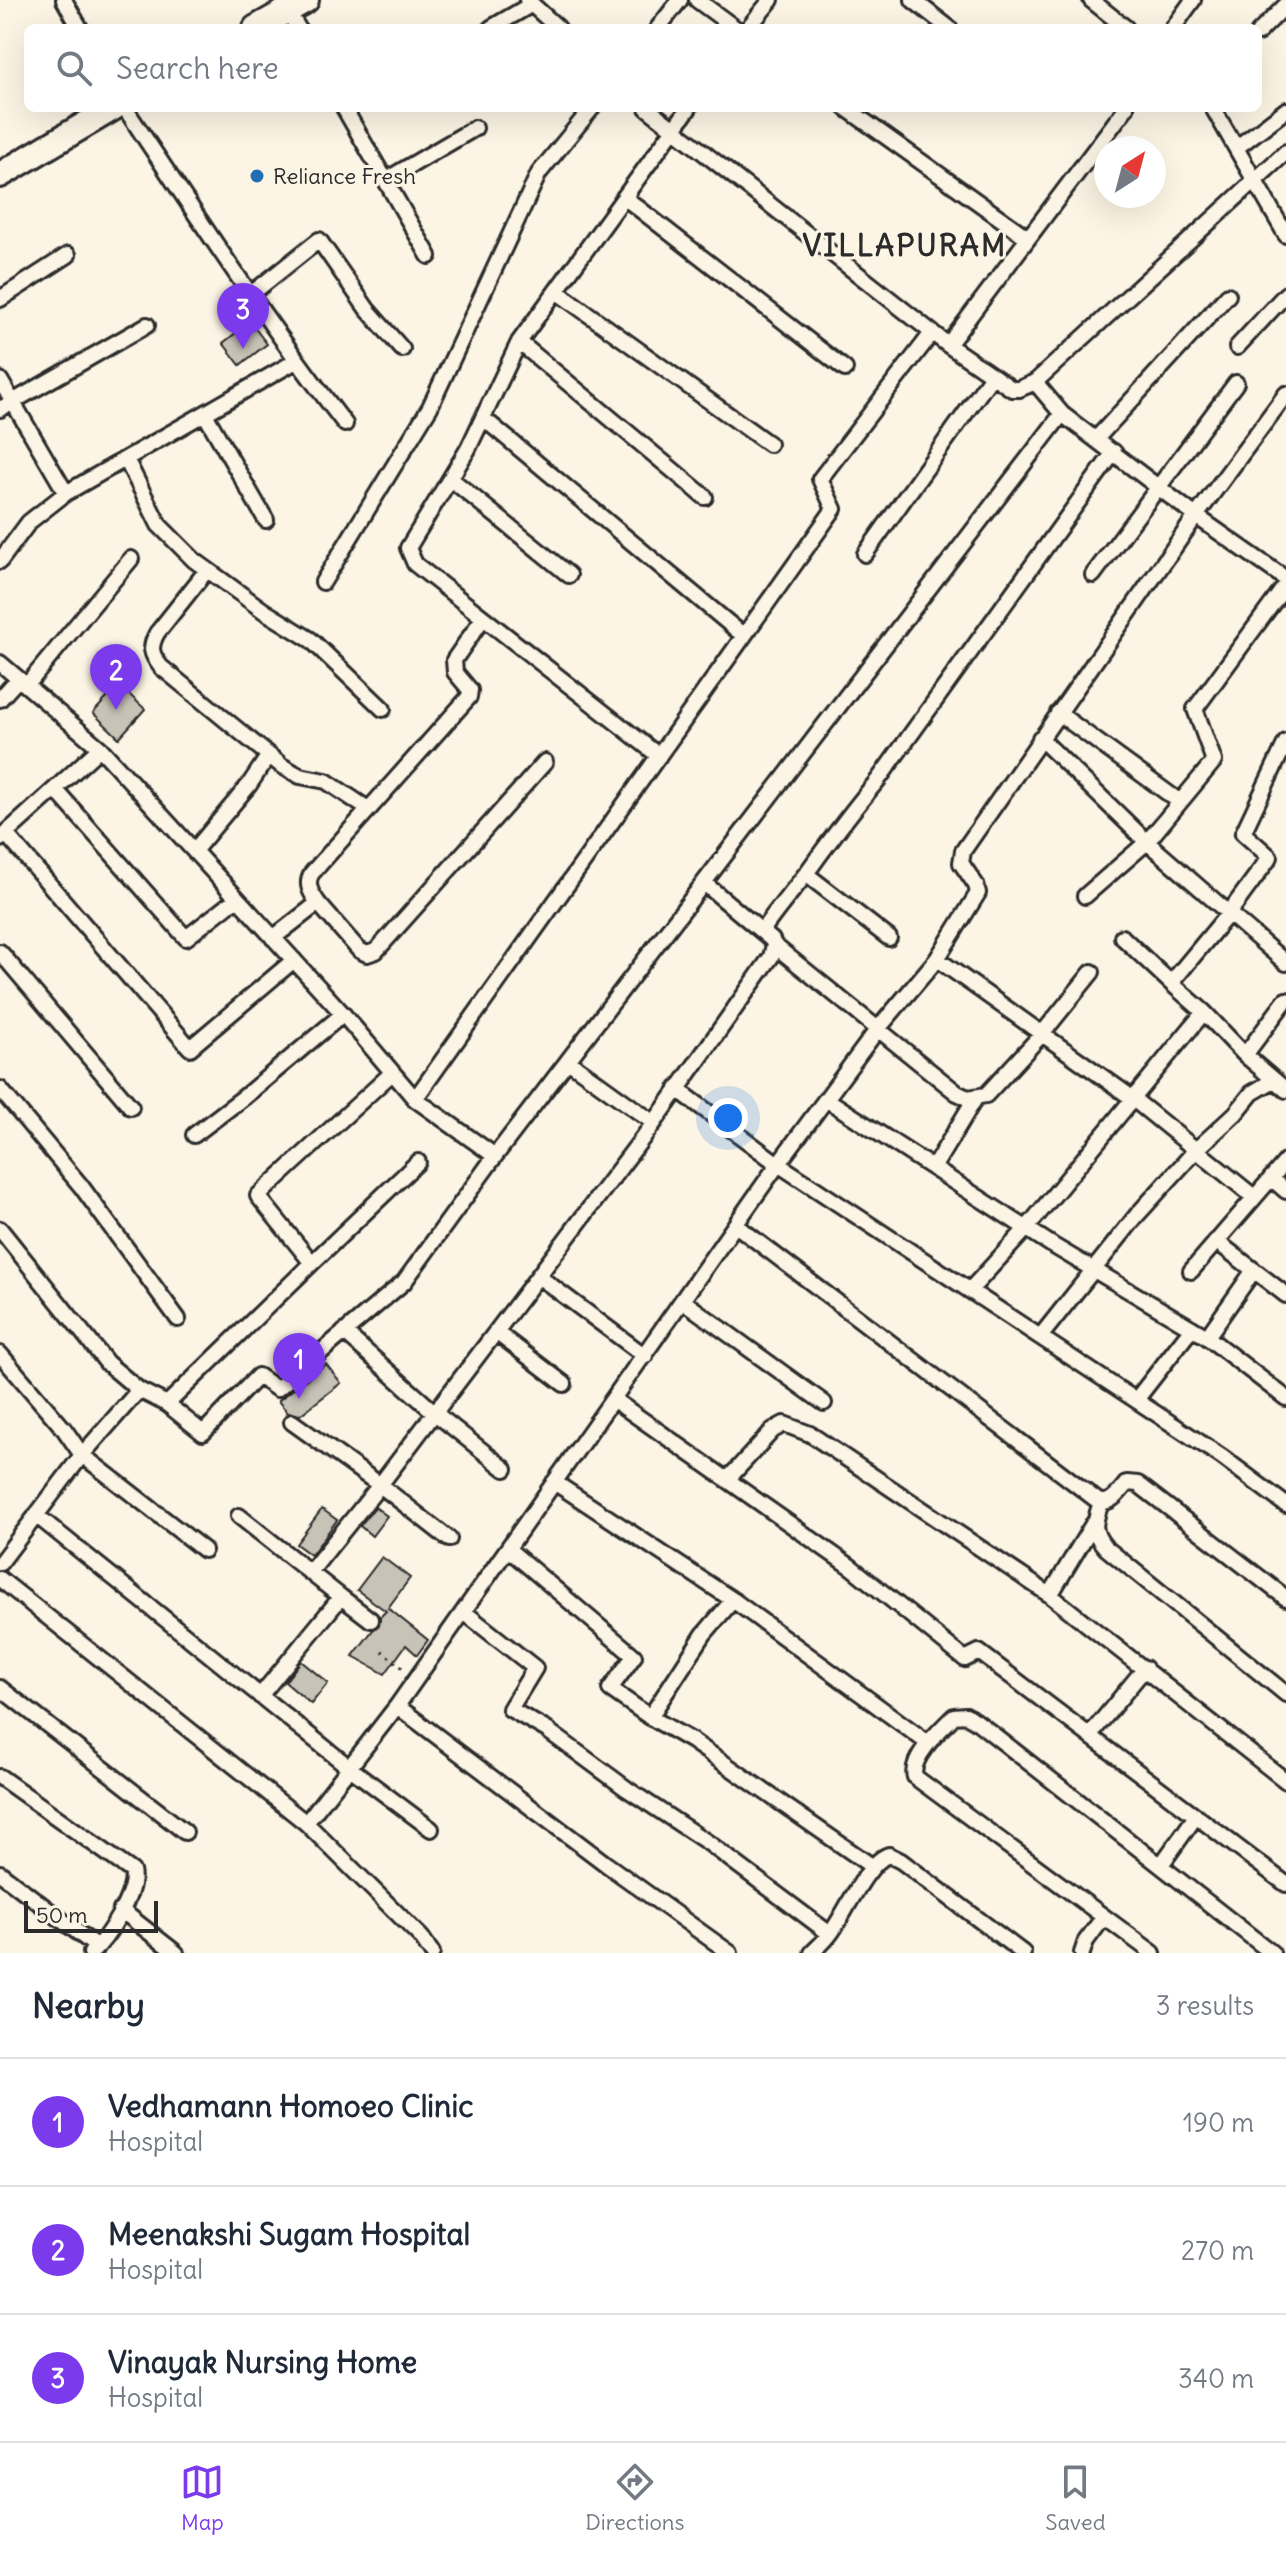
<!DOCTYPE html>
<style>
:root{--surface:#fff;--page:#f6f6f7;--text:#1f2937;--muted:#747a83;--line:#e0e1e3;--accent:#7c3aed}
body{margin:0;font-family:Delius,sans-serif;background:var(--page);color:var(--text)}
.compass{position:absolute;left:1094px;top:136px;width:72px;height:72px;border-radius:50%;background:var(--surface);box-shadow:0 8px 32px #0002;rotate:36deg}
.scale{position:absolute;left:24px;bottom:20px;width:134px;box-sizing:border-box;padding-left:8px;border:4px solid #2b2b2b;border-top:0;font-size:22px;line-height:28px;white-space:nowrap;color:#2b2b2b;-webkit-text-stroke:6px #fcf5e5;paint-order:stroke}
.you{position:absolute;left:728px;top:1118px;width:28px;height:28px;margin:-20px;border:6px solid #fff;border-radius:50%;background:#1a73e8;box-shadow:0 0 0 12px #1a73e833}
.badge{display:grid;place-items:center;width:52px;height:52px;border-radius:50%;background:var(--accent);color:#fff;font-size:26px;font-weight:700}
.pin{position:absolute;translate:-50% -66px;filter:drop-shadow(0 2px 4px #0008)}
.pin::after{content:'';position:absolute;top:42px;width:28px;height:24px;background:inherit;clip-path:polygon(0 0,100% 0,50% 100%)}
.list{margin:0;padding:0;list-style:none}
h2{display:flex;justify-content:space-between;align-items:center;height:104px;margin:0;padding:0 32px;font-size:34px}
h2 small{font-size:26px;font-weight:400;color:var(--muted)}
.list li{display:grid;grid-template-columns:52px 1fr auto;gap:24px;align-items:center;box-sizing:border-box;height:128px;padding:0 32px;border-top:2px solid var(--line)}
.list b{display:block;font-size:30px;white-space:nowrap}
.list p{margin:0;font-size:26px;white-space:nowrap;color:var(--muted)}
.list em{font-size:26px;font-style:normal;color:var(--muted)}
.icon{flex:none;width:44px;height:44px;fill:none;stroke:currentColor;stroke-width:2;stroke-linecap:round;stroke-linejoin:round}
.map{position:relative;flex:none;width:1286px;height:1953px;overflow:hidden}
.search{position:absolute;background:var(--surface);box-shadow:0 8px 32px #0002;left:24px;right:24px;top:24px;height:88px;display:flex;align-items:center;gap:20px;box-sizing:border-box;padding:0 28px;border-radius:12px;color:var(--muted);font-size:30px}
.sheet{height:488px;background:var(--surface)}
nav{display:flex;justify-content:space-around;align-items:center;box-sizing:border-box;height:112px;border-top:2px solid var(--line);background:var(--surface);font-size:22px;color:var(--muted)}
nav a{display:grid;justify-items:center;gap:4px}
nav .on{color:var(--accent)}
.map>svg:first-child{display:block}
.building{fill:#c8c3b7;stroke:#2b2b2b;stroke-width:2}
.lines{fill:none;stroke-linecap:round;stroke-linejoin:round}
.minor-casing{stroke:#2b2b2b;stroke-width:20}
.primary-casing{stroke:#2b2b2b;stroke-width:30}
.path{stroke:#2b2b2b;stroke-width:3;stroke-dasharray:2 6;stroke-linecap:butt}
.minor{stroke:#fcf5e5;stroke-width:14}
.primary{stroke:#fcf5e5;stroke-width:24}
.poi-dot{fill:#1f6fb2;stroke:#fcf5e5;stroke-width:3}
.labels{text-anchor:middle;stroke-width:6;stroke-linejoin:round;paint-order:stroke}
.poi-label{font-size:22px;fill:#2b2b2b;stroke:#fcf5e5;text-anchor:start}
.district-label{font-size:30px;font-weight:bold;letter-spacing:2px;fill:#2b2b2b;stroke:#fcf5e5}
</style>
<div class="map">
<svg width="1286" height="1953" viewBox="0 0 1286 1953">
<rect width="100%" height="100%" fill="#fcf5e5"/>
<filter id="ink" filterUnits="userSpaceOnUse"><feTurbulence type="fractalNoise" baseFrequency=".0125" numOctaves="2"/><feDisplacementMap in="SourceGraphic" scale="16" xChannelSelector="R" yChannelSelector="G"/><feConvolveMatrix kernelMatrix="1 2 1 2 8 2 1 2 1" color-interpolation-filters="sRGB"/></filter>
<g filter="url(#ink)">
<path class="building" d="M 250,322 L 267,344 L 240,365 L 223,343 Z
M 119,685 L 145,709 L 119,738 L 93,713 Z
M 326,1364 L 341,1383 L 300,1415 L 288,1413 L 278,1401 Z
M 375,1507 L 387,1516 L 372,1536 L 360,1526 Z
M 322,1509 L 337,1520 L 311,1555 L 296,1544 Z
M 382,1557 L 410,1578 L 388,1608 L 428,1640 L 417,1655 L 406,1645 L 385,1674 L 353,1656 L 373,1630 L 379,1625 L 380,1617 L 386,1611 L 357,1590 Z
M 301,1661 L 328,1683 L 311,1704 L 285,1682 Z"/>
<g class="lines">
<g class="minor-casing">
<path id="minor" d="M 64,0 L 80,28
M 527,0 L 558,28
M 697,0 L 735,28
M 913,0 L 949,28
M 1091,0 L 1126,28
M 287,10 L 298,28
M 491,28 L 532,4
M 658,28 L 680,0
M 748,28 L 771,0
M 1173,28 L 1193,0
M 1258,33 L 1286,5
M 125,108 C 196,215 266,322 345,424
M 344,108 L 429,256
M 647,108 L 948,345 L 1012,389 L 1019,389 L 1035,382 L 1286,152
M 846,108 L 1028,238
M 1213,108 L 1286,235
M 1236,148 L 1286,110
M 386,180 L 475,128
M 624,197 L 845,369
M 556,291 L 769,444
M 250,295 L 319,240 L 367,309 L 402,349
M 0,299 L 68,255
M 519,342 L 705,497
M 948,345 L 1126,108
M 1237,347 L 1286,294
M 0,380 L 66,493 L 296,361
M 1035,382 L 1062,414 L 1196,516 L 1286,579
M 0,409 L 147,325
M 205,414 L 266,520
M 483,418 L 744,636
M 1096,439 L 1228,295
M 126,459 L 159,525 L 194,560 L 264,611 L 311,640 L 383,709
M 451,479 L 569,575
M 865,554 L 992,376
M 0,561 L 29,522 L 66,493
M 207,570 L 157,633 C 149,648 151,654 161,667 L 282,766 L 300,776 L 326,781 L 368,809
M 1093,575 L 1236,383
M 323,582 L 430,407 L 539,173 L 592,108
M 0,663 L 100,748 L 343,1014 L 415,1099 L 495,1156
M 27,685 L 131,559
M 0,699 L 18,679
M 1058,713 L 1180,802
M 1040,738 L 1147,842 L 1286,963
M 659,756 L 415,564 L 408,548 L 468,449 L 519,342 L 689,108
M 55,789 L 186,938 L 237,898
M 6,834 L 190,1048 L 294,960
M 0,839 L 100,748
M 194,851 L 249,785 L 269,755
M 806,874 L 889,938
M 1085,896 L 1147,842 L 1214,761 L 1195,709 L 1286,585
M 318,903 L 359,950 L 367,954 L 376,951 L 545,762
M 762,931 C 776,910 793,891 808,871 C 831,839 853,809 878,780 L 1114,452
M 1122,937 L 1171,983
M 273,938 L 318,903 C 311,893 305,884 312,873 L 469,697 L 470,690 L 455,672 L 454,660 L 483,618
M 774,945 L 957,1093 L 968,1098 L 986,1095 L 1042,1034 L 1092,972
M 0,952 L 131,1107
M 937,959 L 1132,1098 L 1254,1197
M 1204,1012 L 1171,983 L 1229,913 L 1270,857 L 1243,833 L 1286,742
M 1245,1055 L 1286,1090
M 568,1061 L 654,1123
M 0,1089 L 81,1186 L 178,1319
M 677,1089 L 778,1164 L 1222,1457 L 1286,1505
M 415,1099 L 834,509 L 820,479 L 932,333
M 826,1099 L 1052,1245 L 1207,1337 L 1286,1398
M 194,1135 L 244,1097 L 343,1014
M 933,1168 L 976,1097
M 1271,1178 L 1286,1191
M 737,1226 L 1098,1501 C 1110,1506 1119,1492 1127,1483 L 1138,1484 L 1286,1598
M 0,1229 L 107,1363 L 139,1390 L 167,1404 L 203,1433 L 258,1376 L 277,1389 L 404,1282 L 495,1156 L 1062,414
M 1216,1241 L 1286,1295
M 312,1263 L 418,1162
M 1191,1271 L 1286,1161
M 538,1276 L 645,1356
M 970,1290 L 1026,1229 L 1204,1012 L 1245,1055 L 1286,1000
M 683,1301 L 824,1403
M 344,1332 L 435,1413 L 505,1469
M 496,1332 L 564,1384
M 1040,1337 L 1137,1215 L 1196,1150 L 1236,1113 L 1252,1093 L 1274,1080
M 1207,1337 L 1254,1270
M 0,1354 L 64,1429 L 82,1455 L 204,1550
M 614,1400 L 851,1567 L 965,1659 L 979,1652 L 1286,1884
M 1136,1400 L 1192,1328
M 167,1404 L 312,1263 L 258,1196 L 392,1073
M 292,1422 L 380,1485 L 654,1123 L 771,957 L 774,945 L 772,940 L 704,883
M 727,1480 L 773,1430 L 784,1424 L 810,1434 L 1050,1595 L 1286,1781
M 554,1482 L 733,1600 L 928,1743
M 1101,1503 C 1094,1522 1091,1532 1106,1548 L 1286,1694
M 36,1515 L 350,1768 L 431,1829
M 239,1516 L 341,1597 L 260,1696
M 508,1549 L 634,1656 L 610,1689 L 650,1717
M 0,1563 L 82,1455 L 139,1390
M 310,1572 L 380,1485 L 449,1539
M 0,1579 L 306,1823 L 397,1706 L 778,1164 L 877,1030 L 937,959 L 978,893 L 976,885 L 961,863 L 963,851 L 1196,516 L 1286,394
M 1050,1595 L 1093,1524
M 341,1597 L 371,1620
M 733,1600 L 704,1634 L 650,1717 L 692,1741 L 873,1867
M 464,1612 L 535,1668 L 510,1709 L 547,1730 L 627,1789 L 710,1844 L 830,1934
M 0,1688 L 185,1832
M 397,1706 L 606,1864 L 730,1953
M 1090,1735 L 1145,1668
M 0,1777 L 132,1871 C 138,1891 107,1939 91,1953
M 306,1823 L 421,1937 L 432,1953
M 1161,1865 L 1196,1816
M 0,1873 L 97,1947
M 121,1910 L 176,1953
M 812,1953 C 818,1947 825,1941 830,1934 C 845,1915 867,1861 889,1855 L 901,1861 L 1023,1953
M 1082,1953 L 1086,1941 L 1103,1918
M 1153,1953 L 915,1777 C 909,1758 941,1729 954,1716 L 966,1715 L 976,1721 L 1272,1953"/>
</g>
<g class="primary-casing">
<path id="primary" d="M 256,28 L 306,0
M 0,175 L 113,108"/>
</g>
<path class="path" d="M 382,1651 L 404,1669"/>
<use href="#minor" class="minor"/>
<use href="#primary" class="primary"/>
</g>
</g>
<circle class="poi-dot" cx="257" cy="176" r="8"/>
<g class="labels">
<g class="poi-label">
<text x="273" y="184">Reliance Fresh</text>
</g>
<g class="district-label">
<text x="905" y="256">VILLAPURAM</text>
</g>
</g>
</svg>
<svg class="compass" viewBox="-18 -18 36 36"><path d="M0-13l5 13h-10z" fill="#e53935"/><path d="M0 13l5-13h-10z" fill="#747a83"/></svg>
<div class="scale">50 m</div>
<div class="you"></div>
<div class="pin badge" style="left:299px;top:1399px">1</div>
<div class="pin badge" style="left:116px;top:710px">2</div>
<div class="pin badge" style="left:243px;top:349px">3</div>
<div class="search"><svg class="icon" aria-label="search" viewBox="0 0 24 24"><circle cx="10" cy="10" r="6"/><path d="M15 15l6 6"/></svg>Search here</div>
</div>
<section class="sheet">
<h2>Nearby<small>3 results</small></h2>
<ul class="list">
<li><span class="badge">1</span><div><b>Vedhamann Homoeo Clinic</b><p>Hospital</p></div><em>190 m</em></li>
<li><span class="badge">2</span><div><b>Meenakshi Sugam Hospital</b><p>Hospital</p></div><em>270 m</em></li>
<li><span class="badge">3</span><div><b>Vinayak Nursing Home</b><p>Hospital</p></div><em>340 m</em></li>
</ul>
</section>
<nav>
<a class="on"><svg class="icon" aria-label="map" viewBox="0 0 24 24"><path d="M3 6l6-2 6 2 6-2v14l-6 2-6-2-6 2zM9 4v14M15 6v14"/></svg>Map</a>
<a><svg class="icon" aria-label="directions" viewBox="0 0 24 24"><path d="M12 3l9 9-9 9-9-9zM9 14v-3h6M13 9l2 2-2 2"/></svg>Directions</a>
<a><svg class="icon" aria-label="saved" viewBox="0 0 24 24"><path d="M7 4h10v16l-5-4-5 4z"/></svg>Saved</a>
</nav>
